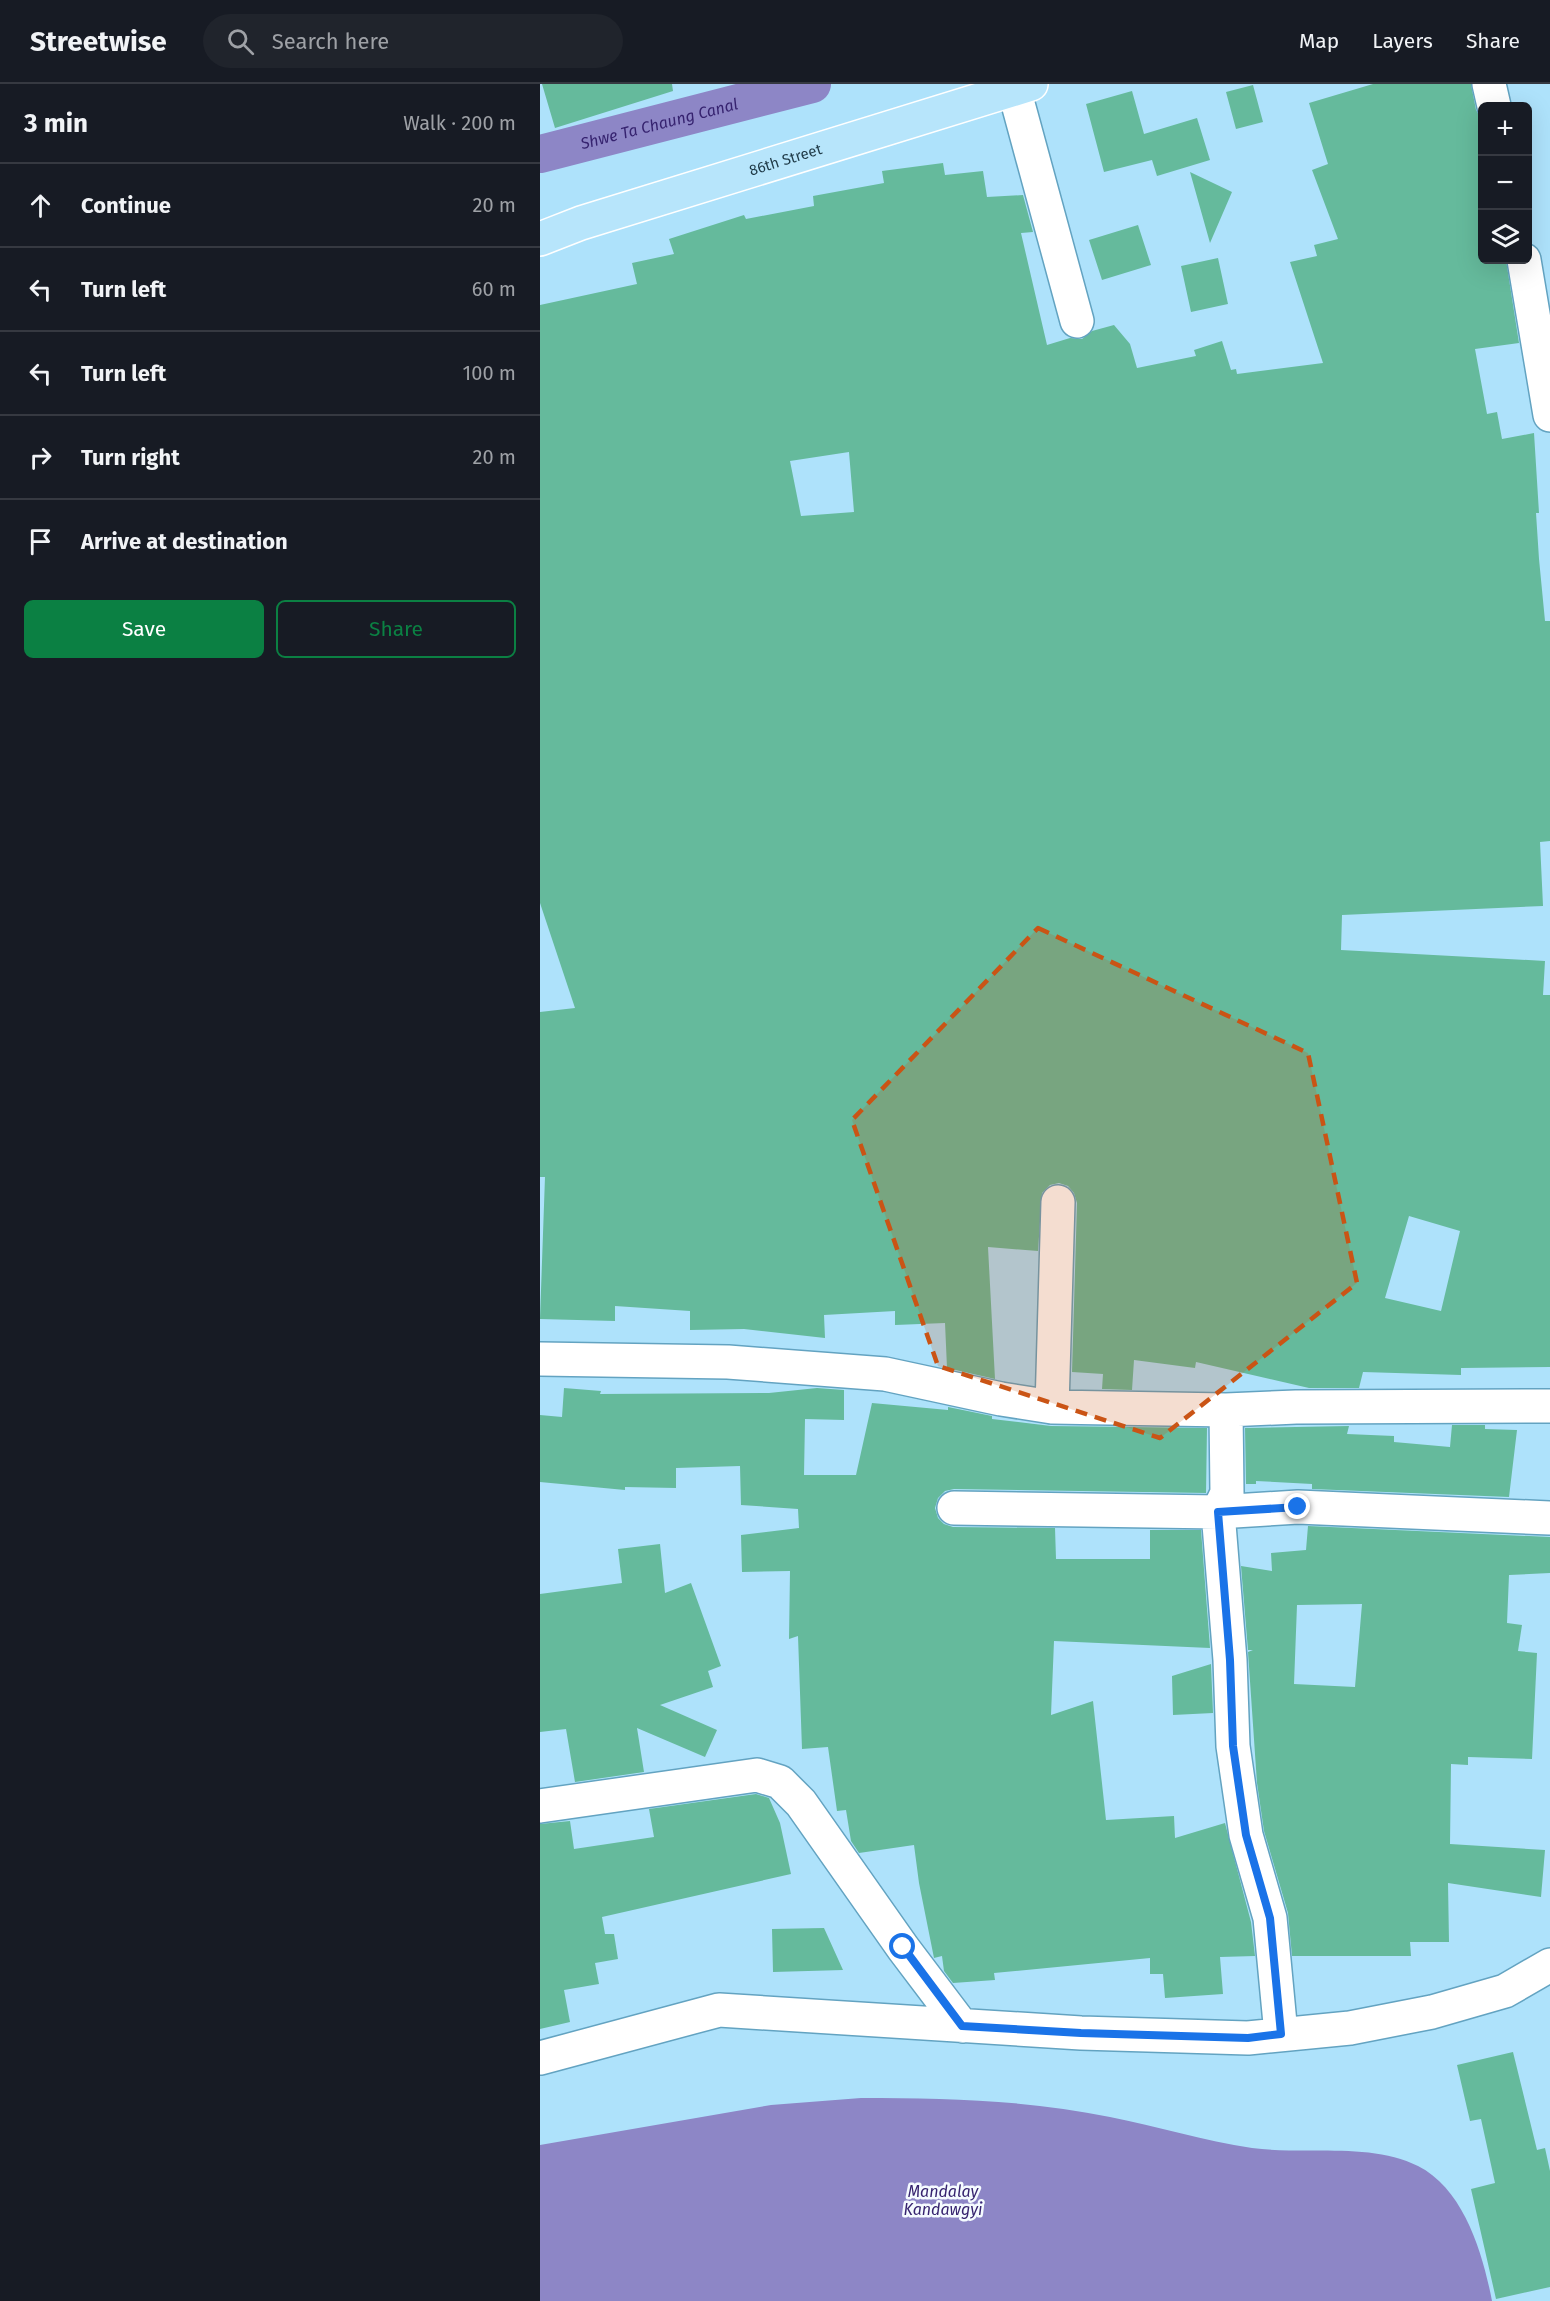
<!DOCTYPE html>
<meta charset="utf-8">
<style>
:root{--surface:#171b24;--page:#20242c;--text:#f1f3f6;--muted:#9ea1a6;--line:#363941;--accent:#0b8043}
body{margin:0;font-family:"Fira Sans",sans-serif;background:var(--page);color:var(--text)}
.controls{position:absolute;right:18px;top:18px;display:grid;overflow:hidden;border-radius:9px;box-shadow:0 6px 24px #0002}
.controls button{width:54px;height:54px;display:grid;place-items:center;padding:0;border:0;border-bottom:2px solid var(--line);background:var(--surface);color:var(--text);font:30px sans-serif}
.stop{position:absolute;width:18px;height:18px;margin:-14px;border:4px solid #1a73e8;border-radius:50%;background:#fff}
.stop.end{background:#1a73e8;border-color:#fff;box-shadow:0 2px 6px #0008}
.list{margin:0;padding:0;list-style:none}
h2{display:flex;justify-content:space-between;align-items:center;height:78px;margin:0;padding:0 24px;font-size:26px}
h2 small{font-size:20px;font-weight:400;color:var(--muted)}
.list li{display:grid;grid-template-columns:39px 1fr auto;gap:18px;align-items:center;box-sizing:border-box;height:84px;padding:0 24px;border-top:2px solid var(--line)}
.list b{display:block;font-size:22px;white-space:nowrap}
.list em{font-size:20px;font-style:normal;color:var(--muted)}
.actions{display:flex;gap:12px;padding:18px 24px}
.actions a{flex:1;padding:14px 0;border:2px solid var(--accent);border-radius:9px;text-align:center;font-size:21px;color:var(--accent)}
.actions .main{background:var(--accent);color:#fff}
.icon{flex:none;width:33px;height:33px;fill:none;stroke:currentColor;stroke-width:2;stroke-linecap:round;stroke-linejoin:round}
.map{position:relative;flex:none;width:1010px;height:2217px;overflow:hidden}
header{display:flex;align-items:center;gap:36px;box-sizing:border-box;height:84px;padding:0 30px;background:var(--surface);border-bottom:2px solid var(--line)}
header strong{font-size:28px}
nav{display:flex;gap:33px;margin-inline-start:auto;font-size:21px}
.search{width:420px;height:54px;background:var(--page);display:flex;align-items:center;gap:15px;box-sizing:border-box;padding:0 21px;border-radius:33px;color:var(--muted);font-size:22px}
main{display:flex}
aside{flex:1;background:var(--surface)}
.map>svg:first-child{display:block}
.water{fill:#8d86c6}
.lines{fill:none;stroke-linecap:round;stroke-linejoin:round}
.canal{stroke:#8d86c6;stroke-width:38}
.building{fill:#65ba9c;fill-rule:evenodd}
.minor-casing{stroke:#63a3c1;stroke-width:36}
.major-casing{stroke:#fff;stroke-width:36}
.minor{stroke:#fff;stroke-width:33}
.major{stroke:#b7e5fb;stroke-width:33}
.route{stroke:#1a73e8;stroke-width:8}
.marked{fill:#ca5415;fill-opacity:0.2;stroke:#ca5415;stroke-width:4.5;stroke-dasharray:12 8;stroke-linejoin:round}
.labels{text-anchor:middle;stroke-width:5;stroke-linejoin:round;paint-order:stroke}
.street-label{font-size:15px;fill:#1f3a47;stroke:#f5fbff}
.water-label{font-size:16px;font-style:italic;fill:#36236f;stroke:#f5fbff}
</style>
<header>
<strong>Streetwise</strong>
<div class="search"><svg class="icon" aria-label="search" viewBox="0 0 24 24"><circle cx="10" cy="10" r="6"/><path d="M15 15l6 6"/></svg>Search here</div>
<nav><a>Map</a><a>Layers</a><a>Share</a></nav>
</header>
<main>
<aside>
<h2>3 min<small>Walk · 200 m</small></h2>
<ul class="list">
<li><svg class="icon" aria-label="ahead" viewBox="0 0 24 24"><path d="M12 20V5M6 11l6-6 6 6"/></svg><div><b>Continue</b></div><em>20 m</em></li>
<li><svg class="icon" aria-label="left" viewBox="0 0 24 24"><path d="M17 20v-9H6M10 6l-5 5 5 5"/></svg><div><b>Turn left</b></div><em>60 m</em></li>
<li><svg class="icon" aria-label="left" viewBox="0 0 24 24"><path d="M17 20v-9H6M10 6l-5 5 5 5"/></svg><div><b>Turn left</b></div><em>100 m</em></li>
<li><svg class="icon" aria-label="right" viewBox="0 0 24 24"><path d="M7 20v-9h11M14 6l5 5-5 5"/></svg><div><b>Turn right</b></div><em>20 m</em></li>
<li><svg class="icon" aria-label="arrive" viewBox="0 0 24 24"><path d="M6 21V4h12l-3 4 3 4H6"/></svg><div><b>Arrive at destination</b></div></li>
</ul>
<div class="actions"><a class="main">Save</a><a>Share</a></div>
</aside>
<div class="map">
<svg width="1010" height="2217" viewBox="0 0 1010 2217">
<rect width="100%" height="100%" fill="#aee2fb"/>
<path class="water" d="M 321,2014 C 404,2014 489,2016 570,2033 C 617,2042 664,2057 712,2064 C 764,2071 831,2058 878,2082 C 924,2105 943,2170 952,2217 L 0,2217 L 0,2061 L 231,2021 Z"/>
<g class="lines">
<path class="canal" id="s1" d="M 0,70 L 272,0"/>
</g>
<path class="building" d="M 2,0 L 132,0 L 133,7 L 15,44 Z
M 833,0 L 931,0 L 936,26 L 942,36 L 942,176 L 966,176 L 979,259 L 935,265 L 947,330 L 957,328 L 962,355 L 994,349 L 999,429 L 996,429 L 999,475 L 1005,537 L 1010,537 L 1010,757 L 1000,758 L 1003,822 L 802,831 L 801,866 L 1005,877 L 1003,911 L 1010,911 L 1010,1283 L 921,1284 L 921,1291 L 823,1288 L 819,1304 L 769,1304 L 656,1278 L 655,1284 L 594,1276 L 592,1306 L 562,1305 L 563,1290 L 532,1288 L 537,1119 L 534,1109 L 528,1102 L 519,1099 L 510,1101 L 502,1109 L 498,1167 L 448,1163 L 455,1295 L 407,1284 L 405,1239 L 355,1241 L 355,1227 L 284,1231 L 285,1254 L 204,1245 L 150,1246 L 150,1227 L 75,1222 L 75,1237 L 0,1235 L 5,1093 L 0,1093 L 0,928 L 35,924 L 0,819 L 0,221 L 97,200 L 92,179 L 134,170 L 129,155 L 204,131 L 206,135 L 274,122 L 273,112 L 344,99 L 342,87 L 403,79 L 405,91 L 443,87 L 447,113 L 483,111 L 493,148 L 481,149 L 507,261 L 530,254 L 542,255 L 552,247 L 574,241 L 590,260 L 597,284 L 656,272 L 654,266 L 682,257 L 691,286 L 696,285 L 697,290 L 783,279 L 750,178 L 777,172 L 774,161 L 798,155 L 772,86 L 788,80 L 769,19 ZM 309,368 L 314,428 L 261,432 L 250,377 ZM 869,1132 L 920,1147 L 901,1227 L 845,1214 Z
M 713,1 L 723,38 L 696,45 L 686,8 Z
M 592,7 L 604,50 L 657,34 L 670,76 L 617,92 L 612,76 L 564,88 L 546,20 Z
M 650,88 L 692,108 L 670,159 Z
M 598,141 L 611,181 L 562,196 L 549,156 Z
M 678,174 L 688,220 L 651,228 L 641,182 Z
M 24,1304 L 61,1307 L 60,1310 L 229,1309 L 277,1304 L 304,1306 L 304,1336 L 265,1335 L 264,1391 L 316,1391 L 332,1319 L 408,1326 L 408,1323 L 452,1332 L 452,1335 L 511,1342 L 667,1344 L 666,1409 L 414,1405 L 405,1407 L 398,1414 L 395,1424 L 398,1434 L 404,1440 L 413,1443 L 515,1444 L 516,1475 L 610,1475 L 610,1446 L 661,1446 L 670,1564 L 514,1557 L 511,1631 L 553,1617 L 566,1736 L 634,1732 L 635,1754 L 685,1739 L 711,1838 L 715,1872 L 680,1873 L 683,1910 L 625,1914 L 623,1890 L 610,1890 L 610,1874 L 454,1889 L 455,1896 L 413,1899 L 404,1887 L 402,1872 L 394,1874 L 379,1799 L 374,1761 L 319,1769 L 311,1757 L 306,1726 L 297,1727 L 288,1663 L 262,1665 L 258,1552 L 249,1555 L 250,1487 L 202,1488 L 201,1451 L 259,1444 L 258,1425 L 201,1421 L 200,1382 L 136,1384 L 136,1404 L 85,1403 L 85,1406 L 0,1398 L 0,1331 L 22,1333 Z
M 912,1341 L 945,1341 L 945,1345 L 977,1346 L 969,1413 L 772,1405 L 772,1400 L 716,1397 L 716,1400 L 706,1400 L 705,1344 L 809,1342 L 807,1350 L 854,1352 L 854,1358 L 910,1363 Z
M 768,1442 L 1010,1453 L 1010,1489 L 969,1491 L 967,1539 L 982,1541 L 978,1567 L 997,1569 L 992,1675 L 928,1673 L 928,1681 L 911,1680 L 910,1760 L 1005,1766 L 1001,1813 L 908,1799 L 909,1858 L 870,1858 L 871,1872 L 752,1872 L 748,1829 L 724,1747 L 717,1699 L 708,1568 L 713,1566 L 708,1566 L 701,1482 L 732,1487 L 731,1469 L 766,1466 ZM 822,1520 L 815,1603 L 754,1600 L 757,1521 Z
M 120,1460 L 125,1509 L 151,1499 L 181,1582 L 168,1587 L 173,1603 L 120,1621 L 177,1646 L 165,1673 L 97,1644 L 104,1688 L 35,1698 L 26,1645 L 0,1648 L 0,1510 L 82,1499 L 78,1465 Z
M 671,1580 L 673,1629 L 633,1631 L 632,1592 Z
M 216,1710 L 229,1714 L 240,1739 L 251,1790 L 62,1833 L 65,1850 L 74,1850 L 78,1875 L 55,1879 L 59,1900 L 24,1906 L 30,1938 L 0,1945 L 0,1740 L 30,1737 L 34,1765 L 114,1753 L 109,1725 Z
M 284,1844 L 303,1886 L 233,1888 L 232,1845 Z
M 973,1968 L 997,2066 L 1005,2064 L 1010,2087 L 1010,2203 L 956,2215 L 931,2105 L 955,2099 L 941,2035 L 930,2037 L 917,1981 Z"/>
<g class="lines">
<g class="minor-casing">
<path id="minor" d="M 949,0 L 954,22
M 474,5 L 537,237
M 984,176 L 1010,331
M 0,1275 L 188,1278 L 345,1290 L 461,1315 L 512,1323 L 686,1326 L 756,1323 L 1010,1322
M 512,1323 L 518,1118
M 686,1326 L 687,1409 L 678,1428 L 690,1576 L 693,1662 L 706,1751 L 730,1834 L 741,1950
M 414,1424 L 678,1428 L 758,1423 L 1010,1434
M 0,1722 L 217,1691 L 240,1698 L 261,1719 L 363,1864 L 422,1942
M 0,1974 L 179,1926 L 541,1949 L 708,1954 L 810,1944 L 892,1928 L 965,1907 L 1010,1881"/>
</g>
<g class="major-casing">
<g id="major">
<path id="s2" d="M 0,155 L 41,139 L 491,0"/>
</g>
</g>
<use href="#minor" class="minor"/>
<use href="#major" class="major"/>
</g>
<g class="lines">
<path class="route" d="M 363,1863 L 422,1942 L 541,1949 L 708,1954 L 741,1950 L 730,1834 L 706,1751 L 693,1662 L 690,1576 L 678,1428 L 758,1423"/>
</g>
<path class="marked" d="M 498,844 L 768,969 L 817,1199 L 620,1354 L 398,1282 L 312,1036 Z"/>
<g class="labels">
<g class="street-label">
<text dy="5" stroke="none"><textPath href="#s2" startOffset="258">86th Street</textPath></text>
</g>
<g class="water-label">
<text dy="6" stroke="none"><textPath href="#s1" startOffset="123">Shwe Ta Chaung Canal</textPath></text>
<text x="403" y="2113">Mandalay<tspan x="403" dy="18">Kandawgyi</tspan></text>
</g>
</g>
</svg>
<div class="controls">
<button>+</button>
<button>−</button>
<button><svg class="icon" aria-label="layers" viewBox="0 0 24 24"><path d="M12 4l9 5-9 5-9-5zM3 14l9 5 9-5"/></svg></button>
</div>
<div class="stop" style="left:363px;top:1863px"></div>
<div class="stop end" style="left:758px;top:1423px"></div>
</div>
</main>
